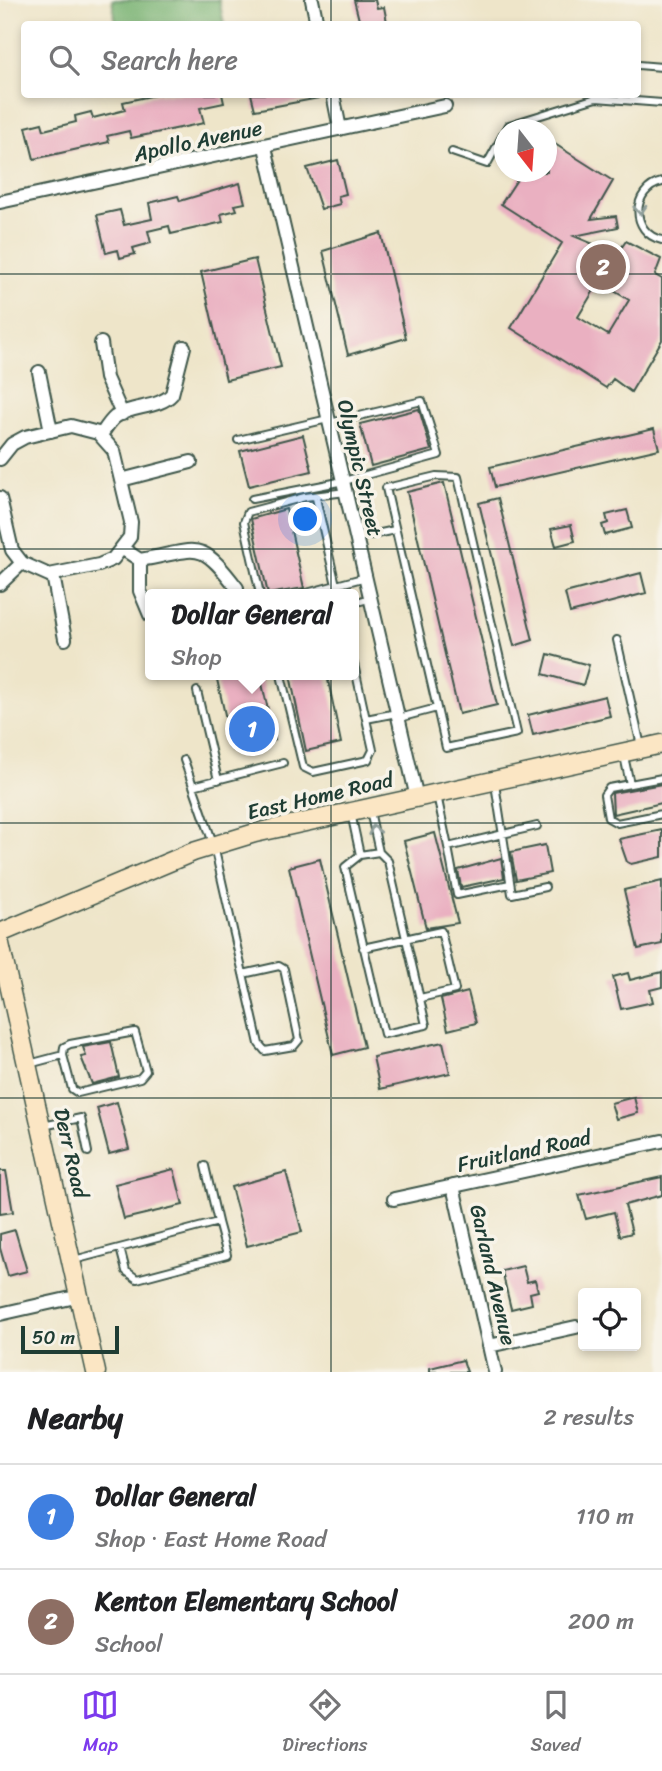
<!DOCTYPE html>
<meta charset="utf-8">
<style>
:root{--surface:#fff;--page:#f6f6f6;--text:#202124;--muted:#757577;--line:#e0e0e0;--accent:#7c3aed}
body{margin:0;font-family:Sriracha,sans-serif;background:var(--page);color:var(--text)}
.controls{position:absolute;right:21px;bottom:21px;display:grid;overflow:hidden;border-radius:7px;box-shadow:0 4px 10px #0003}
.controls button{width:63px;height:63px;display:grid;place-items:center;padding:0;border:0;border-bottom:2px solid var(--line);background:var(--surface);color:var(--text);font:35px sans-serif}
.compass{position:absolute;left:494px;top:119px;width:63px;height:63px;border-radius:50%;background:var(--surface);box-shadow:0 4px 10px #0003;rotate:163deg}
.scale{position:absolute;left:21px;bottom:18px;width:98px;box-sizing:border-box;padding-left:7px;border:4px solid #1f3d34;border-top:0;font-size:19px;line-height:24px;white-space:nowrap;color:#1f3d34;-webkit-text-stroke:5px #f7f3e8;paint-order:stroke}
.you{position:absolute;left:306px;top:520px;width:24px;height:24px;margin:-18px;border:5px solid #fff;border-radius:50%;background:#1a73e8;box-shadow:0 0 0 10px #1a73e833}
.badge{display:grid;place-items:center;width:46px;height:46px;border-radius:50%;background:var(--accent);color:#fff;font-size:23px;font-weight:700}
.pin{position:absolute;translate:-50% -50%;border:4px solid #fff;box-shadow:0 2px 7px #0006}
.popup{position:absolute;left:145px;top:589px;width:214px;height:91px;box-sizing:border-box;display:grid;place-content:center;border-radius:7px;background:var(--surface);filter:drop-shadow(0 2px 5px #0005);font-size:23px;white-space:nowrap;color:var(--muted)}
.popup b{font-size:26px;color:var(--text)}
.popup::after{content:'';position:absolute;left:50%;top:100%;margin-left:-14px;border:14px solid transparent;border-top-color:var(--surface)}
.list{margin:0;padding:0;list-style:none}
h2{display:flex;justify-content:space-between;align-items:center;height:91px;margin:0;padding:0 28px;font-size:30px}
h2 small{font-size:23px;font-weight:400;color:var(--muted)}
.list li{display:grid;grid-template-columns:46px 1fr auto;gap:21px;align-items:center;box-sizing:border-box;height:105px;padding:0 28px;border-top:2px solid var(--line)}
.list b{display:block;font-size:26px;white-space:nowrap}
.list p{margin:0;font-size:23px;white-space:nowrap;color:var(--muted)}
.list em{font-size:23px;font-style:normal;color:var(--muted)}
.icon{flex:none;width:38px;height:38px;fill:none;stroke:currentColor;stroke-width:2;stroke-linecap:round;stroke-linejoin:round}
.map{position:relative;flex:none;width:662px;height:1372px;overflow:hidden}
.search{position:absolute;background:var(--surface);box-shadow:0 4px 10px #0003;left:21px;right:21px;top:21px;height:77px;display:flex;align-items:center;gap:18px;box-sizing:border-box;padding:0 24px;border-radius:7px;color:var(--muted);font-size:26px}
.sheet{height:301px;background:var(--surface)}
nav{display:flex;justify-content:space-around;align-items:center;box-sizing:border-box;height:98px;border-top:2px solid var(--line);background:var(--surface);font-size:19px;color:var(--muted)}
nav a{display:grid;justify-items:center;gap:4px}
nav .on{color:var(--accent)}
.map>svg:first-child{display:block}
.forest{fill:#78b272;stroke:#4c7853;stroke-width:2}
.building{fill:#eab0c1;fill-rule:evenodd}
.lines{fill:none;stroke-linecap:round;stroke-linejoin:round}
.lane-casing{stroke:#3e564a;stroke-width:10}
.street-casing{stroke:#3e564a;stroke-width:16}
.secondary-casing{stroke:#3e564a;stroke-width:21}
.lane{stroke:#fff;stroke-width:6}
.street{stroke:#fff;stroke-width:12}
.secondary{stroke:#fbe6c4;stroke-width:18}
.oneway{stroke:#8f9e9a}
.grid{fill:none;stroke:#1f3d34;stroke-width:2;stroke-opacity:0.55}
.labels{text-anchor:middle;stroke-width:7;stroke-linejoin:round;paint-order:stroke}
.street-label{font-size:21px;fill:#1f3d34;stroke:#f7f3e8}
</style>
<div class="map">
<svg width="662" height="1372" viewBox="0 0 662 1372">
<rect width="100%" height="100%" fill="#f7f3e8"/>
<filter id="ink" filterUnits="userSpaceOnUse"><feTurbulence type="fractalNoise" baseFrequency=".0143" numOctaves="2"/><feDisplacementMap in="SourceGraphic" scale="14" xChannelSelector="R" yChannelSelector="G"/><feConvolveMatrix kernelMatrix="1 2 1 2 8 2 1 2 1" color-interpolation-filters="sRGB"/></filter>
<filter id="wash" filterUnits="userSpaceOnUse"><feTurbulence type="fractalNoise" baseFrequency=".00686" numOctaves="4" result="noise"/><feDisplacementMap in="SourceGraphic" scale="28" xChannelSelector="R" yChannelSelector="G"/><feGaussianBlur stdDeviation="1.57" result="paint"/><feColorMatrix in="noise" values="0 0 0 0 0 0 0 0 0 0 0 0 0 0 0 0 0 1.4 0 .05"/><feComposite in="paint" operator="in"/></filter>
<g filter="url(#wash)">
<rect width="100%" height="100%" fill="#eee5c9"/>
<path class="forest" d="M 112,0 L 219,0 L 224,24 L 116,24 Z"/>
<g id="blocks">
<path class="building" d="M 354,0 L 375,0 L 377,8 L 384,7 L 387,22 L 360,24 Z
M 160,94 L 222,94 L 224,103 L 200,108 L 204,123 L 131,138 L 129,131 L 107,136 L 109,142 L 34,159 L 26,127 L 42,123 L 44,130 L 76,122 L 75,116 L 91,112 L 93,118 L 125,110 L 123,102 Z
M 251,94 L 318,94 L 319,98 L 255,110 Z
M 547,139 L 613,181 L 591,219 L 616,216 L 618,227 L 574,236 L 617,254 L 626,241 L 661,259 L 655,275 L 662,279 L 662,340 L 631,392 L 613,379 L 606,388 L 511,328 L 562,243 L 501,204 L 522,172 L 547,172 ZM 599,282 L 629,300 L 608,335 L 578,317 Z
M 338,160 L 346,194 L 338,196 L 340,204 L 321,209 L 307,168 Z
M 240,183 L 245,203 L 235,205 L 237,210 L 221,214 L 223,222 L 171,234 L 169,226 L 148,231 L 151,243 L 133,248 L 135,254 L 120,258 L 118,250 L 106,253 L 97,215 L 120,210 L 124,225 L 152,219 L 149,203 L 178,196 L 180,201 Z
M 381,233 L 406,338 L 348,355 L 323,251 Z
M 255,259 L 281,367 L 226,380 L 201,272 Z
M 419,409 L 431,450 L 371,466 L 360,424 Z
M 654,429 L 659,449 L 495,487 L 490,467 Z
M 303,435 L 312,471 L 249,486 L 240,451 Z
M 444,483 L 497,705 L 459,714 L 407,492 Z
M 498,498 L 533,640 L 514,646 L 479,503 Z
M 286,509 L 304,588 L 268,594 L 251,519 Z
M 627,510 L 632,528 L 605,535 L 602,525 L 608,523 L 606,515 Z
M 571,525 L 575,541 L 556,546 L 551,529 Z
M 641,573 L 646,593 L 570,613 L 565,593 Z
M 548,654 L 589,665 L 583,685 L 543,674 Z
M 216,675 L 260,675 L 275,740 L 233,750 Z
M 290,675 L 327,675 L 341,743 L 306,751 Z
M 605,696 L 610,716 L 533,735 L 528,715 Z
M 662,784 L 662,803 L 613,814 L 612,793 Z
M 662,830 L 662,857 L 631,864 L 627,862 L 619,839 Z
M 435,833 L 458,923 L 426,928 L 404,841 Z
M 545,845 L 550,873 L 516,880 L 511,852 Z
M 501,858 L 504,878 L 461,887 L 458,870 Z
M 320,859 L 364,1047 L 333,1055 L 289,867 Z
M 662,881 L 662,944 L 638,949 L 624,890 Z
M 662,972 L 662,987 L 650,990 L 653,1002 L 621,1009 L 613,977 L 628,973 L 630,980 Z
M 468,992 L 476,1023 L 448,1030 L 441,999 Z
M 111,1042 L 119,1077 L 92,1084 L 81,1057 L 86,1056 L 83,1047 Z
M 443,1042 L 450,1073 L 380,1089 L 373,1057 Z
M 634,1097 L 638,1113 L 616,1119 L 611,1103 Z
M 117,1102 L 129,1149 L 109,1154 L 97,1108 Z
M 174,1169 L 183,1205 L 124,1219 L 115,1184 Z
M 0,1171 L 6,1171 L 13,1212 L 0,1214 Z
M 286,1172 L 302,1232 L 247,1246 L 231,1187 Z
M 662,1177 L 662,1195 L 625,1205 L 632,1233 L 620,1236 L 614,1212 L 586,1219 L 579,1195 Z
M 15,1230 L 27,1271 L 8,1276 L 0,1248 L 0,1234 Z
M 523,1266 L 527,1282 L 535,1280 L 538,1291 L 530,1293 L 532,1304 L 511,1309 L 502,1271 Z
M 463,1360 L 467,1372 L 430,1372 L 430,1368 Z"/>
</g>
</g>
<g filter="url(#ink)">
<use href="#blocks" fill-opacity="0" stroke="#3e564a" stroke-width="2"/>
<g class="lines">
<g class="lane-casing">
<path id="lane" d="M 638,65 L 662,67
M 506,130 L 509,125 L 596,98 L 662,103
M 452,152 L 487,164 L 504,133
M 662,182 C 631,189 630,233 662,240
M 238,440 L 328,419
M 316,498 L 336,585
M 252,499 L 344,481 L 439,455 L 422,401 L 330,423
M 357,538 L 395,530
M 260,594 L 244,522 L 248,512 L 305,497 L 346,492
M 303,594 L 366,577
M 354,603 L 371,598
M 617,640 L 641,746
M 354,664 L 366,719 L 397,713
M 281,675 L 303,767 L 313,772 L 368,760 L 373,750 L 366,719
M 197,691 L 218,780
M 399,718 L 437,708 L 446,748 L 517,733 L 458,477 L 436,476 L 386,488 L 437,708
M 624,756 L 630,784 L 609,788 L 604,795 L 608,818 L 617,823 L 662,814
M 184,760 L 214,846 L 259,1044 L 265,1051 L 294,1046 L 299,1040 L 284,969 L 279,966 L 243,974
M 495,784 L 512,894 L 545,887
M 630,784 L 662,778
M 193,786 L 283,763
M 437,795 L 448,847 L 537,826
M 370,811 L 379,852 L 388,861 L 426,1025 L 384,1034 L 345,867 L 360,855 L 379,852
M 351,813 L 360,855
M 448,847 L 457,895 L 510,884
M 363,948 L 441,931 L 455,990 L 420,998
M 29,1064 L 63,1055 L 72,1089 L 78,1093 L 140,1078 L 146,1071 L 135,1032 L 70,1044 L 64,1047 L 63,1055
M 43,1126 L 81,1118 L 88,1152
M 120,1248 L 126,1271 L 137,1279 L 227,1255 L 218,1222
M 74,1260 L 218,1222 L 205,1166"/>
</g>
<g class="street-casing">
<path id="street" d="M 312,0 L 317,24
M 333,94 L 340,129
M 265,147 L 417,798
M 0,202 L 445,106
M 101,343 L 106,378 L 122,414
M 39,372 L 51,431
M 101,435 C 105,429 110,421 115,417 C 131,405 159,409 172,394 L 184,347
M 0,459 L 12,444 L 25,437 L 71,426 L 98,433 L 114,451 L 131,522 L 130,537 L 113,559 L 99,565 L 49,575 L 22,563 L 12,550 L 0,498
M 121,480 L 191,462
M 123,549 L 140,560 L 140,591 L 150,615
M 140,560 C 199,550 198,537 237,588
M 53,575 L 65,639
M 0,584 L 22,563
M 453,1186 L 495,1372
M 394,1199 L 662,1141
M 0,1314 L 80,1296
M 489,1346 L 576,1327"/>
</g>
<g class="secondary-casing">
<path id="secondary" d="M 0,933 L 193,852 L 255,833 L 662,744
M 0,944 L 96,1372"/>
</g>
<use href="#lane" class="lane"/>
<use href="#street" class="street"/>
<use href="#secondary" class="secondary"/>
</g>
<defs><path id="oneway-chevron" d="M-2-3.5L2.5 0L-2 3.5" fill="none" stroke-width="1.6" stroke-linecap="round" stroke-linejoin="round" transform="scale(1.75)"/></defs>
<g class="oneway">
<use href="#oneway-chevron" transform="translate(640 210) rotate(87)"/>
<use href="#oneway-chevron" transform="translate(374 830) rotate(-102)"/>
</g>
</g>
<path class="grid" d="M 331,0 L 331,24M 331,94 L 331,1372M 0,274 L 662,274M 0,549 L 662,549M 0,823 L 662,823M 0,1098 L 662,1098"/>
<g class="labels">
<g class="street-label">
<text transform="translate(198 141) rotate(-12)" y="7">Apollo Avenue</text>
<text transform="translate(360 468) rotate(77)" y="7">Olympic Street</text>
<text transform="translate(320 796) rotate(-13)" y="7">East Home Road</text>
<text transform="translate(524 1151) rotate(-12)" y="7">Fruitland Road</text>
<text transform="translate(71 1153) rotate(77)" y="7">Derr Road</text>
<text transform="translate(493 1275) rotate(77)" y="7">Garland Avenue</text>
</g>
</g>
</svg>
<div class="controls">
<button><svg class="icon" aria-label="locate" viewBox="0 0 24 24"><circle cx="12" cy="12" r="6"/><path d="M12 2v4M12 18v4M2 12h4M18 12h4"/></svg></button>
</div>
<svg class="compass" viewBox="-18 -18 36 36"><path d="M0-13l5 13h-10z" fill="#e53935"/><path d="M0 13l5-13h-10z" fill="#757577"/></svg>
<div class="scale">50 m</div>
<div class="you"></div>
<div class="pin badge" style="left:252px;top:729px;background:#3f7fe0">1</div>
<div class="popup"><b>Dollar General</b>Shop</div>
<div class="pin badge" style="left:603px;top:267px;background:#8d6e63">2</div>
<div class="search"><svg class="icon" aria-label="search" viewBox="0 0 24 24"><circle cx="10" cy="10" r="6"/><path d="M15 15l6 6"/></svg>Search here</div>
</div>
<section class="sheet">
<h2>Nearby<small>2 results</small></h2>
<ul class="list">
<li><span class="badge" style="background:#3f7fe0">1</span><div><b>Dollar General</b><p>Shop · East Home Road</p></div><em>110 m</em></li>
<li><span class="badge" style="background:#8d6e63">2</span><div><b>Kenton Elementary School</b><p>School</p></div><em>200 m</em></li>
</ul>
</section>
<nav>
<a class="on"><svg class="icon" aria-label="map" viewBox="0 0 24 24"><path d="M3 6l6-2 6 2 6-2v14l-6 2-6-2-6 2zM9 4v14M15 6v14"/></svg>Map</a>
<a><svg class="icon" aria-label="directions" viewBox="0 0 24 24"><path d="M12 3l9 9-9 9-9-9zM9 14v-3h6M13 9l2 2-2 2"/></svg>Directions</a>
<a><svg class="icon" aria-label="saved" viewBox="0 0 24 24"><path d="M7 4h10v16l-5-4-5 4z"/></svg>Saved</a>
</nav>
